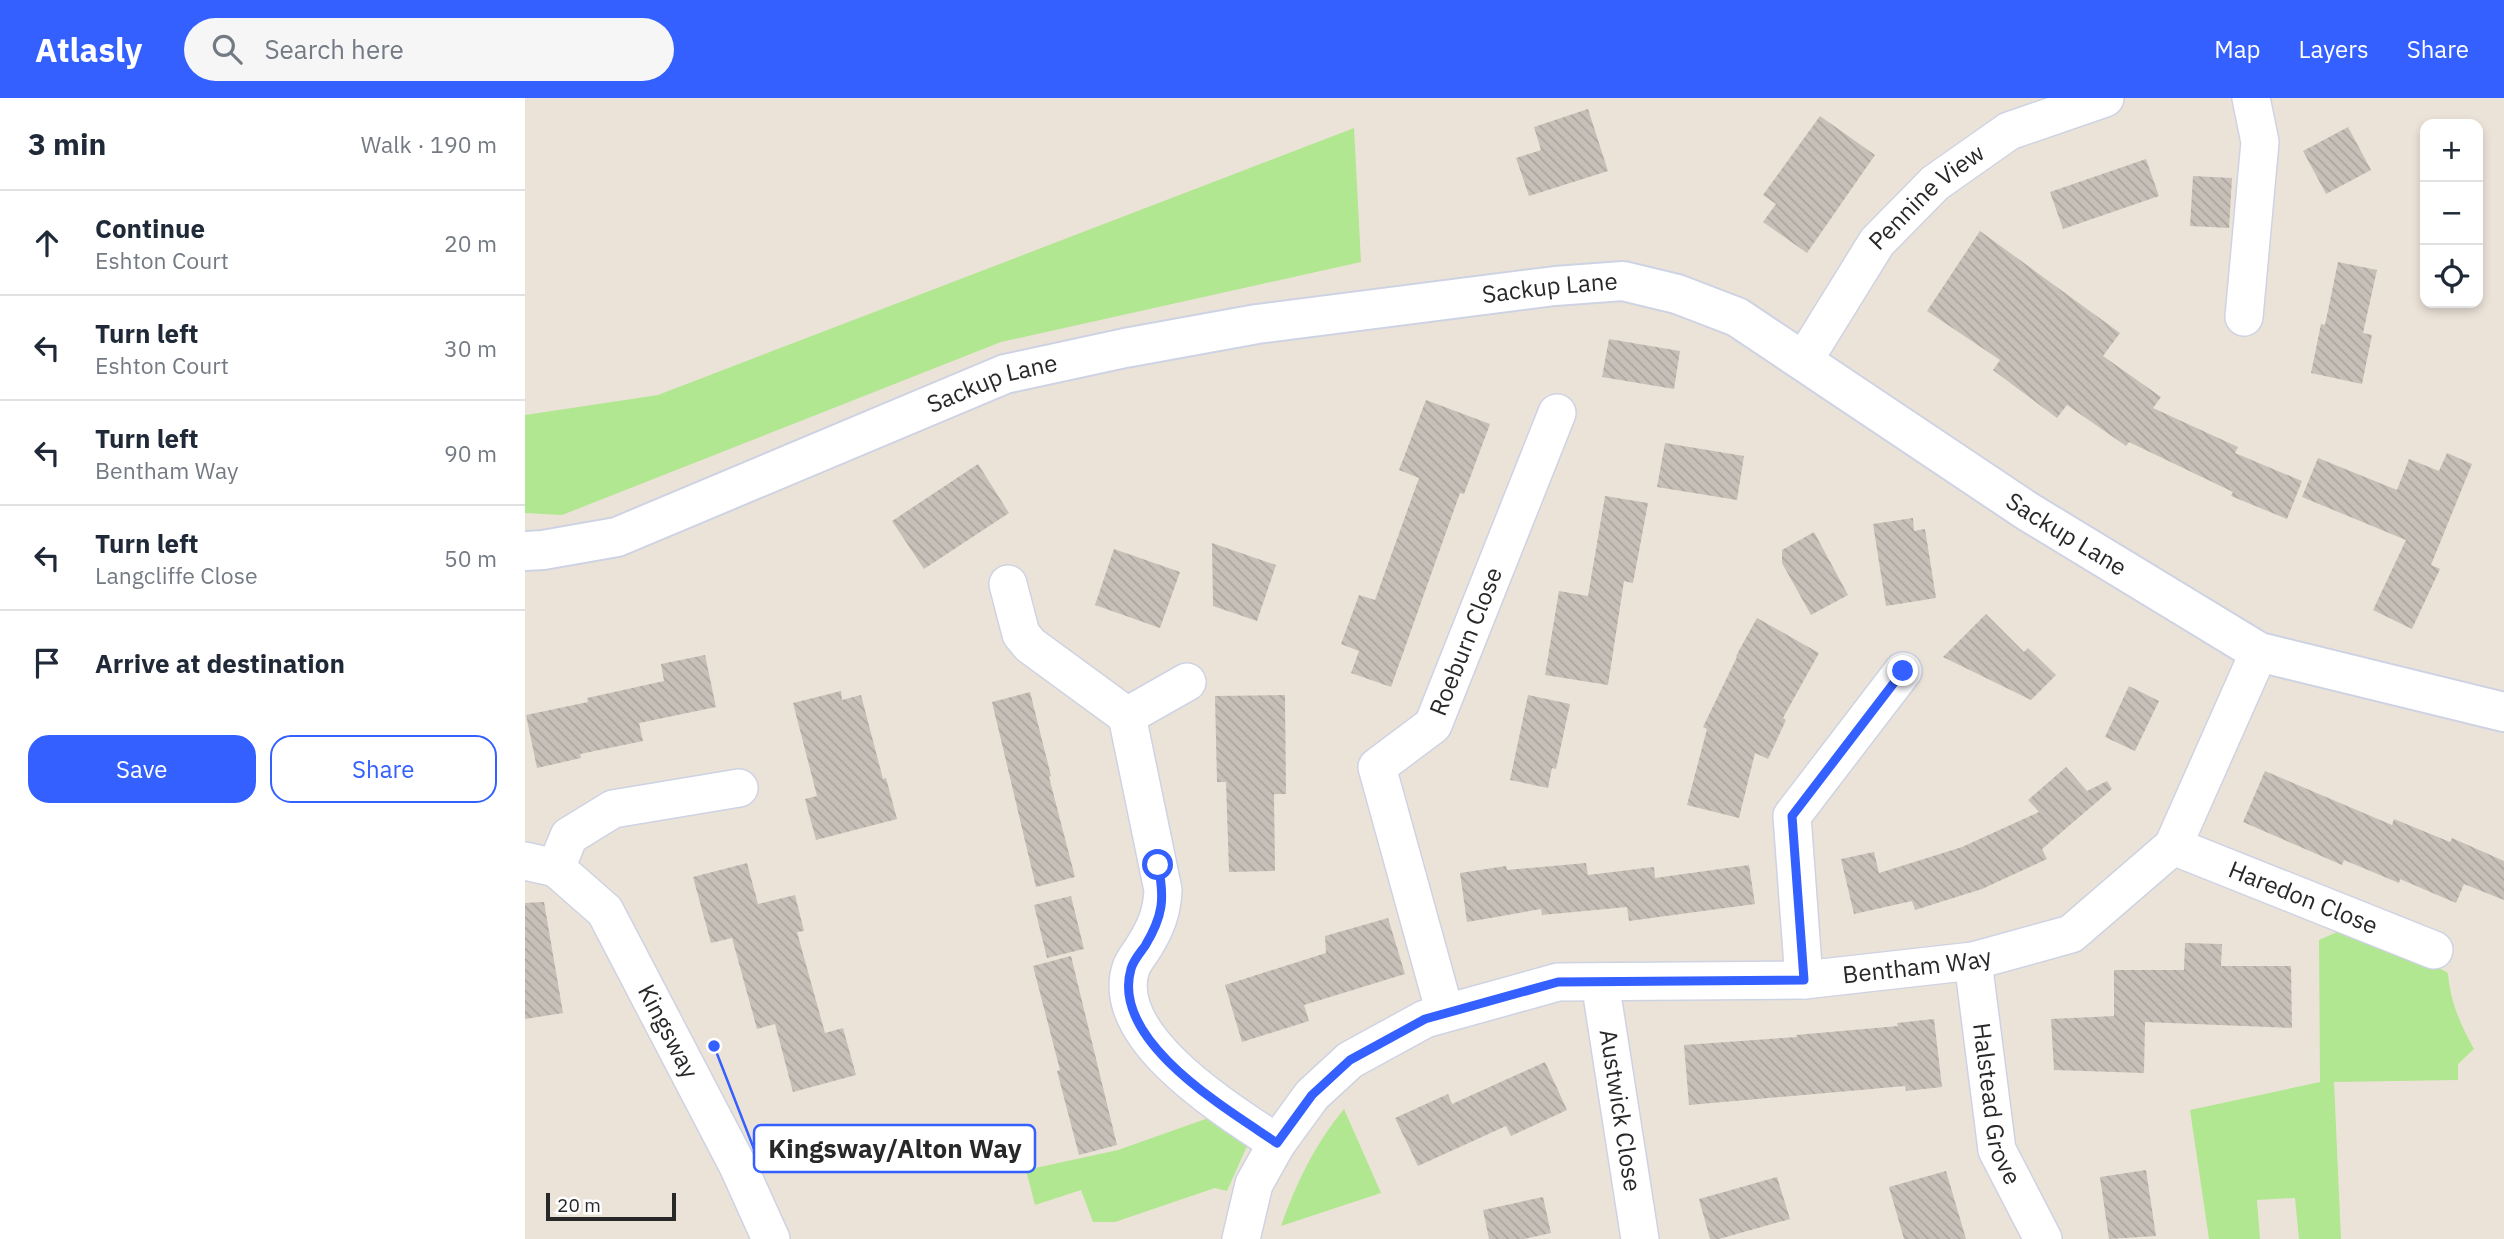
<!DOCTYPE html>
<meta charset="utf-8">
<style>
:root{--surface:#fff;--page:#f6f6f7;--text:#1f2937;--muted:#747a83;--line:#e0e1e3;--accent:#3360ff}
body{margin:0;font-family:"IBM Plex Sans",sans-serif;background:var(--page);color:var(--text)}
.controls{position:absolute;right:21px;top:21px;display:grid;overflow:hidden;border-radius:14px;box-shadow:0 4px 10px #0003}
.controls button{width:63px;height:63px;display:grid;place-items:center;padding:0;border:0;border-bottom:2px solid var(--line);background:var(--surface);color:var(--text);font:35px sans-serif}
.scale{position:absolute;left:21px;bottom:18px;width:130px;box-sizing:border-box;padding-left:7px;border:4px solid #282828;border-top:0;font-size:19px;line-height:24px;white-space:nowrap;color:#282828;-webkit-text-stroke:5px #fff;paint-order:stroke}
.stop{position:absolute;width:21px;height:21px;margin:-16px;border:5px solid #3360ff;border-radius:50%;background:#fff}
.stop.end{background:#3360ff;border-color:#fff;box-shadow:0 2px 7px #0008}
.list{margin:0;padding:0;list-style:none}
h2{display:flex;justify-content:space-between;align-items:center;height:91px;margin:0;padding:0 28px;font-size:30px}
h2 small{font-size:23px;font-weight:400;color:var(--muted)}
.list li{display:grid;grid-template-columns:46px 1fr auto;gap:21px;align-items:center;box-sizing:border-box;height:105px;padding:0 28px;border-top:2px solid var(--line)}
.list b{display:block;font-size:26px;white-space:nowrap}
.list p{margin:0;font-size:23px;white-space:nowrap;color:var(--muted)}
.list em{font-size:23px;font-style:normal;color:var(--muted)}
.actions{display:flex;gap:14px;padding:21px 28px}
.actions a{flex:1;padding:16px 0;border:2px solid var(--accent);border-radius:21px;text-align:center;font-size:24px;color:var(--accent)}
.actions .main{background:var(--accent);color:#fff}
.icon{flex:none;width:38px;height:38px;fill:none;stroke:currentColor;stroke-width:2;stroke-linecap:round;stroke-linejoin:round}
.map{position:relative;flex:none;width:1979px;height:1141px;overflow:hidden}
header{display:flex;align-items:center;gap:42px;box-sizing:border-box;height:98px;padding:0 35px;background:var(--accent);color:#fff}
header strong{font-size:33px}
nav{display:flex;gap:38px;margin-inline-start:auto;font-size:24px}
.search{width:490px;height:63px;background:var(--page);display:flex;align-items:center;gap:18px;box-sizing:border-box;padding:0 24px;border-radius:38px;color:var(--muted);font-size:26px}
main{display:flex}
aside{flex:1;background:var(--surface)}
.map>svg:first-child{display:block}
.grass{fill:#b1e790}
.building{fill:url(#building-back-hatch)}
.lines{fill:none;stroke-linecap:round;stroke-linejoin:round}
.minor-casing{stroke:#ced3e3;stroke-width:40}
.tertiary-casing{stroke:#ced3e3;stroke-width:42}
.minor{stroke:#fff;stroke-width:37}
.tertiary{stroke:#fff;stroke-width:38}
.route{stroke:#3360ff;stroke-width:9}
.labels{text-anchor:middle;stroke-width:6;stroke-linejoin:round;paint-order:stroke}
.street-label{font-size:24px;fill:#282828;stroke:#fff}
.leader{fill:none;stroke:#3360ff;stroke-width:2.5}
.callout-dot{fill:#3360ff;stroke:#fff;stroke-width:2.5}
.callout{fill:#fff;stroke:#3360ff;stroke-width:2.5}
.callout-label{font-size:26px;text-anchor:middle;font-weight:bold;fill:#282828}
</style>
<header>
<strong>Atlasly</strong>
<div class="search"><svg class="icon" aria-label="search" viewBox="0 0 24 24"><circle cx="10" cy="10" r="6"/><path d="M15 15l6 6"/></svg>Search here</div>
<nav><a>Map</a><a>Layers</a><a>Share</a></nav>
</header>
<main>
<aside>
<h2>3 min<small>Walk · 190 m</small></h2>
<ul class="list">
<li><svg class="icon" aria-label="ahead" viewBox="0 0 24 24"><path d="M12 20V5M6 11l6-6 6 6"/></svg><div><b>Continue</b><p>Eshton Court</p></div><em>20 m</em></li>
<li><svg class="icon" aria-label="left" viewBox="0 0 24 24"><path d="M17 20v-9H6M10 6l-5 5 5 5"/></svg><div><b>Turn left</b><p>Eshton Court</p></div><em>30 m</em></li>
<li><svg class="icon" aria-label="left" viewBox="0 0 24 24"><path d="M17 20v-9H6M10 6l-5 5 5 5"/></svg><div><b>Turn left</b><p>Bentham Way</p></div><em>90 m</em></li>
<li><svg class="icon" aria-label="left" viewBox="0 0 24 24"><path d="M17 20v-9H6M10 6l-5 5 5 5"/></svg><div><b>Turn left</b><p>Langcliffe Close</p></div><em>50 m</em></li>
<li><svg class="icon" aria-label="arrive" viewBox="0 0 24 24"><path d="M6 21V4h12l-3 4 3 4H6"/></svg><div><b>Arrive at destination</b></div></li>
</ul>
<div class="actions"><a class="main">Save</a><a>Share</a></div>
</aside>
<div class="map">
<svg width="1979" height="1141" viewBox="0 0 1979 1141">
<defs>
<pattern id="building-back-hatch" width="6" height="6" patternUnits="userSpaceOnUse" patternTransform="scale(1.75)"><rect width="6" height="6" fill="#c7c0b8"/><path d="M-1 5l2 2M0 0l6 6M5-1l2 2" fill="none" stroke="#aba59e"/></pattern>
</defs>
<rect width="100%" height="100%" fill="#ece3d8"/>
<path class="grass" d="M 829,30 L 836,164 L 476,244 L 37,417 L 0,415 L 0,317 L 133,297 Z
M 1819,831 L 1861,839 L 1923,875 C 1925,903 1935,926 1949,951 L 1933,966 L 1933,982 L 1809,984 L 1816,1141 L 1774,1141 L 1770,1100 L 1732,1102 L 1735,1141 L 1684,1141 L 1665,1012 L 1795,984 L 1794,842 Z
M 819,1011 L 856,1095 L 756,1128 C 771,1085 790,1046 819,1011 Z
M 689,1018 L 709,1030 L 722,1048 L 702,1093 L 690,1090 L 590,1124 L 568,1124 L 556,1092 L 510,1107 L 501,1072 L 593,1052 Z"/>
<path class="building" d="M 1063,11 L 1083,73 L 1004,98 L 991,60 L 1016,52 L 1009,29 Z
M 1295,18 L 1350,57 L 1282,155 L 1238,124 L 1251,106 L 1238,97 Z
M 1823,29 L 1846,72 L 1801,96 L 1778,53 Z
M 1621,61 L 1634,98 L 1538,131 L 1525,94 Z
M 1668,78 L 1707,80 L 1704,130 L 1665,128 Z
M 1455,133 L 1595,235 L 1578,258 L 1636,299 L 1628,310 L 1713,349 L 1710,355 L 1777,383 L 1762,421 L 1706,398 L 1708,394 L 1604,344 L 1601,348 L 1542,307 L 1532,320 L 1468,272 L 1475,262 L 1402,213 Z
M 1813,164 L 1852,172 L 1838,235 L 1847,237 L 1837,286 L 1786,275 L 1796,226 L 1800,227 Z
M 1084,241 L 1155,253 L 1149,291 L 1077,279 Z
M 901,302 L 965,326 L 939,396 L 935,395 L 866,589 L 826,575 L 834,553 L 816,546 L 834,497 L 850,502 L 894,380 L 874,372 Z
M 1140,345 L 1219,358 L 1212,402 L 1132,389 Z
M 1922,355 L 1947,366 L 1906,467 L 1915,471 L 1887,531 L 1848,512 L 1881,442 L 1777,399 L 1793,360 L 1872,392 L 1884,361 L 1914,373 Z
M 453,366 L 484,415 L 399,471 L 367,423 Z
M 1080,398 L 1123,405 L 1108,485 L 1099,483 L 1083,587 L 1020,577 L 1034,493 L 1063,498 Z
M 1388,420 L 1389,433 L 1400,431 L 1411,500 L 1361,508 L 1348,426 Z
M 1289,434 L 1323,497 L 1286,517 L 1257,465 L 1257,452 Z
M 687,445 L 751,467 L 732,523 L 688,508 Z
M 589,451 L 655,474 L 635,530 L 570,507 Z
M 1461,516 L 1499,554 L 1503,550 L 1531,577 L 1506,602 L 1418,559 Z
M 1232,520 L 1294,555 L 1258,620 L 1261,622 L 1243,661 L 1230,655 L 1214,720 L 1162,707 L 1182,631 L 1178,629 L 1212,559 L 1211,558 Z
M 180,557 L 191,609 L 114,625 L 118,643 L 55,656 L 56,660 L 12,670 L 1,617 L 63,604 L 62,600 L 139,583 L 136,566 Z
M 1604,588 L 1634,603 L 1610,653 L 1580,639 Z
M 316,593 L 317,602 L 336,597 L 358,681 L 361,680 L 372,721 L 291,742 L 280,701 L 292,698 L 268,605 Z
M 505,594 L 526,678 L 524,679 L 550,779 L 511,789 L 467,604 Z
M 760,597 L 761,696 L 749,696 L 750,773 L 704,774 L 701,684 L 692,684 L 690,598 Z
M 1003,597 L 1045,606 L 1031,671 L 1027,670 L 1023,690 L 985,682 Z
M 1541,669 L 1562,693 L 1582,683 L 1587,691 L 1517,751 L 1522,761 L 1457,791 L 1390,812 L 1387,803 L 1329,816 L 1316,761 L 1349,754 L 1354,775 L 1437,749 L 1514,714 L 1503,702 Z
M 1740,673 L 1867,727 L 1869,721 L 1925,744 L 1927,740 L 1979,763 L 1979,802 L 1939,786 L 1931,805 L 1875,781 L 1874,785 L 1819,762 L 1817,767 L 1718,724 Z
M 222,765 L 233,806 L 270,797 L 279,833 L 272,834 L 300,935 L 318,930 L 331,977 L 268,994 L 250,926 L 232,931 L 207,840 L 186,845 L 168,779 Z
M 1061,765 L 1063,777 L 1129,769 L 1130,780 L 1224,767 L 1230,806 L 1104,823 L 1102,809 L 1017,817 L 1016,811 L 942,824 L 935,775 L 981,768 L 982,772 Z
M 546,798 L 559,851 L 522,860 L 509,807 Z
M 19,804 L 38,915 L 0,921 L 0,805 Z
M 863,820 L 880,876 L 779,907 L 784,923 L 717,944 L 700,887 L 801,855 L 800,838 Z
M 1660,845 L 1697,846 L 1696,868 L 1766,868 L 1767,930 L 1620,924 L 1619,975 L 1529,972 L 1526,921 L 1589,918 L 1589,872 L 1659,872 Z
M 546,858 L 592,1047 L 554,1057 L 532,973 L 535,972 L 508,868 Z
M 1409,921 L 1417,989 L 1381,993 L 1380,988 L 1164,1007 L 1159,947 L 1272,939 L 1271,937 L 1373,928 L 1372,925 Z
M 1020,964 L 1042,1012 L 986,1038 L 981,1028 L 893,1068 L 870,1020 L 923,996 L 927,1006 Z
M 1621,1072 L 1631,1138 L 1584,1141 L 1575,1079 Z
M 1421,1073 L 1441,1141 L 1379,1141 L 1364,1089 Z
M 1252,1079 L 1265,1121 L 1194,1141 L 1185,1141 L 1174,1101 Z
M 1018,1099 L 1026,1135 L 999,1141 L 964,1141 L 958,1112 Z"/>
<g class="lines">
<g class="minor-casing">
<g id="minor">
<path d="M 1719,219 L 1735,44 L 1726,0"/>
<path id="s1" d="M 1279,262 L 1352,144 L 1410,85 L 1484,33 L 1580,0"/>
<path d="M 483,486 L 496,536 L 505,547 L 602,618"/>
<path d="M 662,584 L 602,618 L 638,792 C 637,814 631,829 620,847 C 616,854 609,862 606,870 C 583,940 704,1013 752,1045"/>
<path id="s2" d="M 1648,748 L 1909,852"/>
<path id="s3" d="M 0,763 L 31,770 L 80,813 L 213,1068 L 246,1141"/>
<path d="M 31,770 L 44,738 L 88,711 L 214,690"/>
<path id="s4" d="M 1448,863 L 1472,1052 L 1518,1141"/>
<path d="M 1279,882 L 1267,718 L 1378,573"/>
<path id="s5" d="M 1075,884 L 1115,1141"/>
<path id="s6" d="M 920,915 L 852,669 L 908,627 L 1032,315"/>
<path id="s7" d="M 716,1141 L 729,1086 L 752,1045 L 787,997 L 825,962 L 900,921 L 1033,884 L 1279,882 L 1448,863 L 1546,836 L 1648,748 L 1734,554"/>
</g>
</g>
<g class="tertiary-casing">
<g id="tertiary">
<path id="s8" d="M 0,453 L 18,452 L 92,439 L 480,276 L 600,250 L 732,226 L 1030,188 L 1098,183 L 1152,196 L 1212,219 L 1502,413 L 1734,554 L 1979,614"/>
</g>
</g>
<use href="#minor" class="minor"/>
<use href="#tertiary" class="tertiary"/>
</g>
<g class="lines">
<path class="route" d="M 633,767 C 640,801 638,818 620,848 C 615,855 608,863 606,871 C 585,943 702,1011 752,1045 L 787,997 L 825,962 L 900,921 L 1033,884 L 1279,882 L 1267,718 L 1378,573"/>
</g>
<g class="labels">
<g class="street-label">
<text dy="8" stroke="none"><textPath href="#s1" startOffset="206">Pennine View</textPath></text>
<text dy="8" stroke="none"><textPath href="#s8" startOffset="1066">Sackup Lane</textPath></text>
<text dy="8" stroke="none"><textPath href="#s8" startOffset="499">Sackup Lane</textPath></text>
<text dy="8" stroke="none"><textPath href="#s8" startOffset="1654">Sackup Lane</textPath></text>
<text dy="8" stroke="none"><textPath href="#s6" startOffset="415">Roeburn Close</textPath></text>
<text dy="8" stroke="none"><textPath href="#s2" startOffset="140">Haredon Close</textPath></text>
<text dy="8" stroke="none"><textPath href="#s7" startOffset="798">Bentham Way</textPath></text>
<text dy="8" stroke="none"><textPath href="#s3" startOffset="233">Kingsway</textPath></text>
<text dy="8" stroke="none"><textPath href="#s4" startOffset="145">Halstead Grove</textPath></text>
<text dy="8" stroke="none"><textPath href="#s5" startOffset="130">Austwick Close</textPath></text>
</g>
</g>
<path class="leader" d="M189 948L229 1051"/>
<circle class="callout-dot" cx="189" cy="948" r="7"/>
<rect class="callout" x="229" y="1027" width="281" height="47" rx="7"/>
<g class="callout-label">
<text x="370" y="1060">Kingsway/Alton Way</text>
</g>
</svg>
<div class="controls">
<button>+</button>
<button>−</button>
<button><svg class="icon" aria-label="locate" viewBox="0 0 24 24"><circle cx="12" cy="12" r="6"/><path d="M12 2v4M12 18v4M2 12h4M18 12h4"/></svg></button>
</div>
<div class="scale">20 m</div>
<div class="stop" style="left:633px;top:767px"></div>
<div class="stop end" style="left:1378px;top:573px"></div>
</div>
</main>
